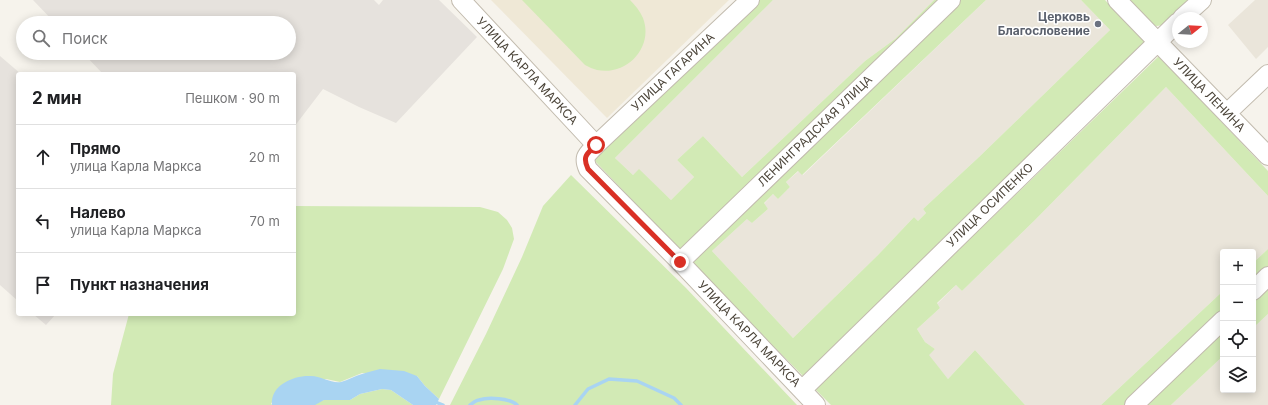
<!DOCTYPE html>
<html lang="ru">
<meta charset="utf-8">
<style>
:root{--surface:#fff;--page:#f2f2f2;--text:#202124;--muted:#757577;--line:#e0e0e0}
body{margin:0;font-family:Inter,sans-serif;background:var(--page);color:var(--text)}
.controls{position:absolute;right:12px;bottom:12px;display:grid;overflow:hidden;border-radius:4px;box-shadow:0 2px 10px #0003}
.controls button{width:36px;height:36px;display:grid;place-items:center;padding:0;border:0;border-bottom:1px solid var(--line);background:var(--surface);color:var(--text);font:20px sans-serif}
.compass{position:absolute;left:1172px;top:12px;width:36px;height:36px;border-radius:50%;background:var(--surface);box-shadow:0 2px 10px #0003;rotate:72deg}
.stop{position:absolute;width:12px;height:12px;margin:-9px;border:3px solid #d93025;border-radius:50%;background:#fff}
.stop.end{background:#d93025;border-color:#fff;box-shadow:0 1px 4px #0008}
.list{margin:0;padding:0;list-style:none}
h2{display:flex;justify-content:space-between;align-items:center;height:52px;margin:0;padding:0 16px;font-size:17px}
h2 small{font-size:13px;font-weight:400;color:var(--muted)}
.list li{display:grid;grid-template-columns:26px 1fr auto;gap:12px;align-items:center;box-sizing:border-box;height:64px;padding:0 16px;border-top:1px solid var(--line)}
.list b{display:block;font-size:15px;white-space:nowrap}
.list p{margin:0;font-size:13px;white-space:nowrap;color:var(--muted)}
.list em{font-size:13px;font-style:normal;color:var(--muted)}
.icon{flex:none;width:22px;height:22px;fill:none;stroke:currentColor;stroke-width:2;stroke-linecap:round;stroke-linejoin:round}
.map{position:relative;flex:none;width:1268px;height:405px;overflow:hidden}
.search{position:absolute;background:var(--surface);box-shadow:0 2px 10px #0003;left:16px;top:16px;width:280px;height:44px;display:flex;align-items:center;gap:10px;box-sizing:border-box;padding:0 14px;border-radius:22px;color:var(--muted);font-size:15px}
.panel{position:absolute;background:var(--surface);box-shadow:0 2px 10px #0003;left:16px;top:72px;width:280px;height:244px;border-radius:4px}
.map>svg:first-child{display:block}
.residential{fill:#eae5da}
.industrial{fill:#e6e2dd}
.education{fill:#efe8d6}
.green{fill:#d2eab5}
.water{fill:#a9d4f2}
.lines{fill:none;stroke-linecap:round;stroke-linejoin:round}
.stream{stroke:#a9d4f2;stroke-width:3.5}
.minor-casing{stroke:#c2bbae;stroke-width:20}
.minor{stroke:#fff;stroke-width:18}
.route{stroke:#d93025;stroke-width:5}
.worship-dot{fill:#6b7280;stroke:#fff;stroke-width:1.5}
.labels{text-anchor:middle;stroke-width:3;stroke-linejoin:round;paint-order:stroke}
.worship-label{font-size:12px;font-weight:bold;fill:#5b616d;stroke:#fff;text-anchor:end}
.street-label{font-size:12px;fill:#4b4439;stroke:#fff}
</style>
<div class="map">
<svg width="1268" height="405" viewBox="0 0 1268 405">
<rect width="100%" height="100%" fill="#f6f3ec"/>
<path class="residential" d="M 773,0 L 934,0 L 895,39 L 865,61 L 742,177 L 703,136 L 677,160 L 694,177 L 671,200 L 639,170 L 633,175 L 615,158 Z
M 986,0 L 1081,0 L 1110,30 L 979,157 L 923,209 L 926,213 L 918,221 L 914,217 L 878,255 L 793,338 L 712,251 L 748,218 L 752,223 L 768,209 L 764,204 L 773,194 L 778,199 L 790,187 L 786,182 L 799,171 L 803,175 Z
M 1255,0 L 1268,0 L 1268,47 L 1256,59 L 1228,25 Z
M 1166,87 L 1268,196 L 1268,249 L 1253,263 L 1253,252 L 1223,252 L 1223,291 L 1101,405 L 1025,405 L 975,350 L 948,379 L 928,355 L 935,349 L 925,342 L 917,329 L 940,308 L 937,304 L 956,285 L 962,291 L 1035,220 Z
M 1268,314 L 1268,405 L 1171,405 L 1223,356 L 1223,390 L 1253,390 L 1253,328 Z"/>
<path class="industrial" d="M 33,0 L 374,0 L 379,5 L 383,0 L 439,0 L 477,37 L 396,123 L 359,107 L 323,89 L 294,127 L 294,74 L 103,74 L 83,53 L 289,53 L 289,23 L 55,23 Z
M 0,56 L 21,74 L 18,74 L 18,301 L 0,285 Z
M 33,314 L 56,314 L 46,325 Z"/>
<path class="education" d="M 491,0 L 729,0 L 607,118 Z"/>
<path class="green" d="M 522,0 L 630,0 C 635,5 640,11 643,18 C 654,47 627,76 597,70 C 593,69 589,67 585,65 Z
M 752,0 L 773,0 L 615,158 L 633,175 L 639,169 L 671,200 L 694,177 L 677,160 L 703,136 L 742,177 L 865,61 L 895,39 L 934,0 L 946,0 L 683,250 L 677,247 L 592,158 Z
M 960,0 L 986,0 L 802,175 L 798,171 L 786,182 L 790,187 L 778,199 L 773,194 L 764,203 L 768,209 L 752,223 L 747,219 L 712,251 L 793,338 L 878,255 L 914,217 L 918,221 L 926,213 L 923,209 L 979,157 L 1110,30 L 1081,0 L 1105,0 L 1146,43 L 804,377 L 693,265 L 693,261 L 698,251 Z
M 1125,0 L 1191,0 L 1163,25 L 1157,26 L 1152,25 Z
M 1159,56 L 1268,171 L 1268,196 L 1166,87 L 1035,220 L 962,291 L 956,285 L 937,303 L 940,308 L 917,329 L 925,342 L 935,349 L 929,355 L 948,379 L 975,350 L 1025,405 L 831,405 L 815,389 Z
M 571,175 L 686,288 L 797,405 L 450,405 L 486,334 L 522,257 L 543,206 Z
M 294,206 L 480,207 L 498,212 L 507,220 L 512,228 L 514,239 L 503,269 L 439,399 L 425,386 L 417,376 L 362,373 L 340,382 L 326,379 L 271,403 L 272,405 L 111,405 L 113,374 L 129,314 L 294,314 Z
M 1268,249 L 1268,269 L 1253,283 L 1253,263 Z
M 1268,288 L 1268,314 L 1253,328 L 1253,303 Z
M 1223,291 L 1223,312 L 1126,405 L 1101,405 Z
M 1223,331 L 1223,356 L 1171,405 L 1146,405 Z
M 382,389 L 391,390 L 413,405 L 315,405 L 315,403 L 324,400 L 350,400 L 360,394 Z"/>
<path class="water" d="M 380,369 L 404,371 L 417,376 L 425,386 L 439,399 L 436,405 L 413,405 L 391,390 L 382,389 L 360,394 L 350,400 L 324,400 L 315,405 L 272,405 C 270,385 294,375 311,376 C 321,376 332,384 341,382 C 348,380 355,376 362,374 C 367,372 374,371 380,369 Z"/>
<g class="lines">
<path class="stream" d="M 433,401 L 443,405
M 470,405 C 473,403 476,400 479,400 C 488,397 510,398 517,405
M 575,405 L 588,389 L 609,379 L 637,381 L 674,398 L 681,405"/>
<g class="minor-casing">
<path id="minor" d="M 461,0 L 596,145 C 588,154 582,156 588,169 L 680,262 L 816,405
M 1117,0 L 1268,156
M 1182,18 L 1202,0
M 1227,113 L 1268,74
M 596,145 L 750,0
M 680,262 L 951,0
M 1253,291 L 1268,276
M 802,390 L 1178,22
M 1134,405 L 1223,320"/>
</g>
<use href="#minor" class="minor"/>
</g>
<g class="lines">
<path class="route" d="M 596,145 C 587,154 582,156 588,169 L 680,262"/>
</g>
<circle class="worship-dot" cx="1098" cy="24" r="4"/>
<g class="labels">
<g class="worship-label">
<text x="1090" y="21">Церковь<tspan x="1090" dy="14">Благословение</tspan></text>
</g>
<g class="street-label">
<text transform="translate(527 71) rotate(47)" y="4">УЛИЦА КАРЛА МАРКСА</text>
<text transform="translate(673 72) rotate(-43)" y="4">УЛИЦА ГАГАРИНА</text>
<text transform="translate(1209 95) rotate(46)" y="4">УЛИЦА ЛЕНИНА</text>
<text transform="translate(815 131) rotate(-44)" y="4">ЛЕНИНГРАДСКАЯ УЛИЦА</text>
<text transform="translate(990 205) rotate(-44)" y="4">УЛИЦА ОСИПЕНКО</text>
<text transform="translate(749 334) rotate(46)" y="4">УЛИЦА КАРЛА МАРКСА</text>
</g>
</g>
</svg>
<div class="controls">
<button>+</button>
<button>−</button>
<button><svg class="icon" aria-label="locate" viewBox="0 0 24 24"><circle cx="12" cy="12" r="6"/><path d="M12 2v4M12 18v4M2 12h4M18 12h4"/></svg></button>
<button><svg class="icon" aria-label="layers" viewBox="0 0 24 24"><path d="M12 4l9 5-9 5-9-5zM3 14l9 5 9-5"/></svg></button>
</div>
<svg class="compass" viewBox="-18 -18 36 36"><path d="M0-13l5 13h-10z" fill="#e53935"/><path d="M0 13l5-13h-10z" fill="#757577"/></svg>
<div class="stop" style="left:596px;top:145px"></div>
<div class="stop end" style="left:680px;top:262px"></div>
<div class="search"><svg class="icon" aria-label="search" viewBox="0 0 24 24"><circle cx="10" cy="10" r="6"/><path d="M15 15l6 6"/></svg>Поиск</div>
<section class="panel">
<h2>2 мин<small>Пешком · 90 m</small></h2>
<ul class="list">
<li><svg class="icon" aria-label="ahead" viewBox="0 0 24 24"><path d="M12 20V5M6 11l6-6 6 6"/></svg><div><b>Прямо</b><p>улица Карла Маркса</p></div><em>20 m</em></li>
<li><svg class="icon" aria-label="left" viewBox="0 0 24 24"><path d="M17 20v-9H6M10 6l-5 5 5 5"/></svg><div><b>Налево</b><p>улица Карла Маркса</p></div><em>70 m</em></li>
<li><svg class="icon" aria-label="arrive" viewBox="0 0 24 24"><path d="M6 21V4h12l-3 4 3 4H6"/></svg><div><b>Пункт назначения</b></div></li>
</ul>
</section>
</div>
